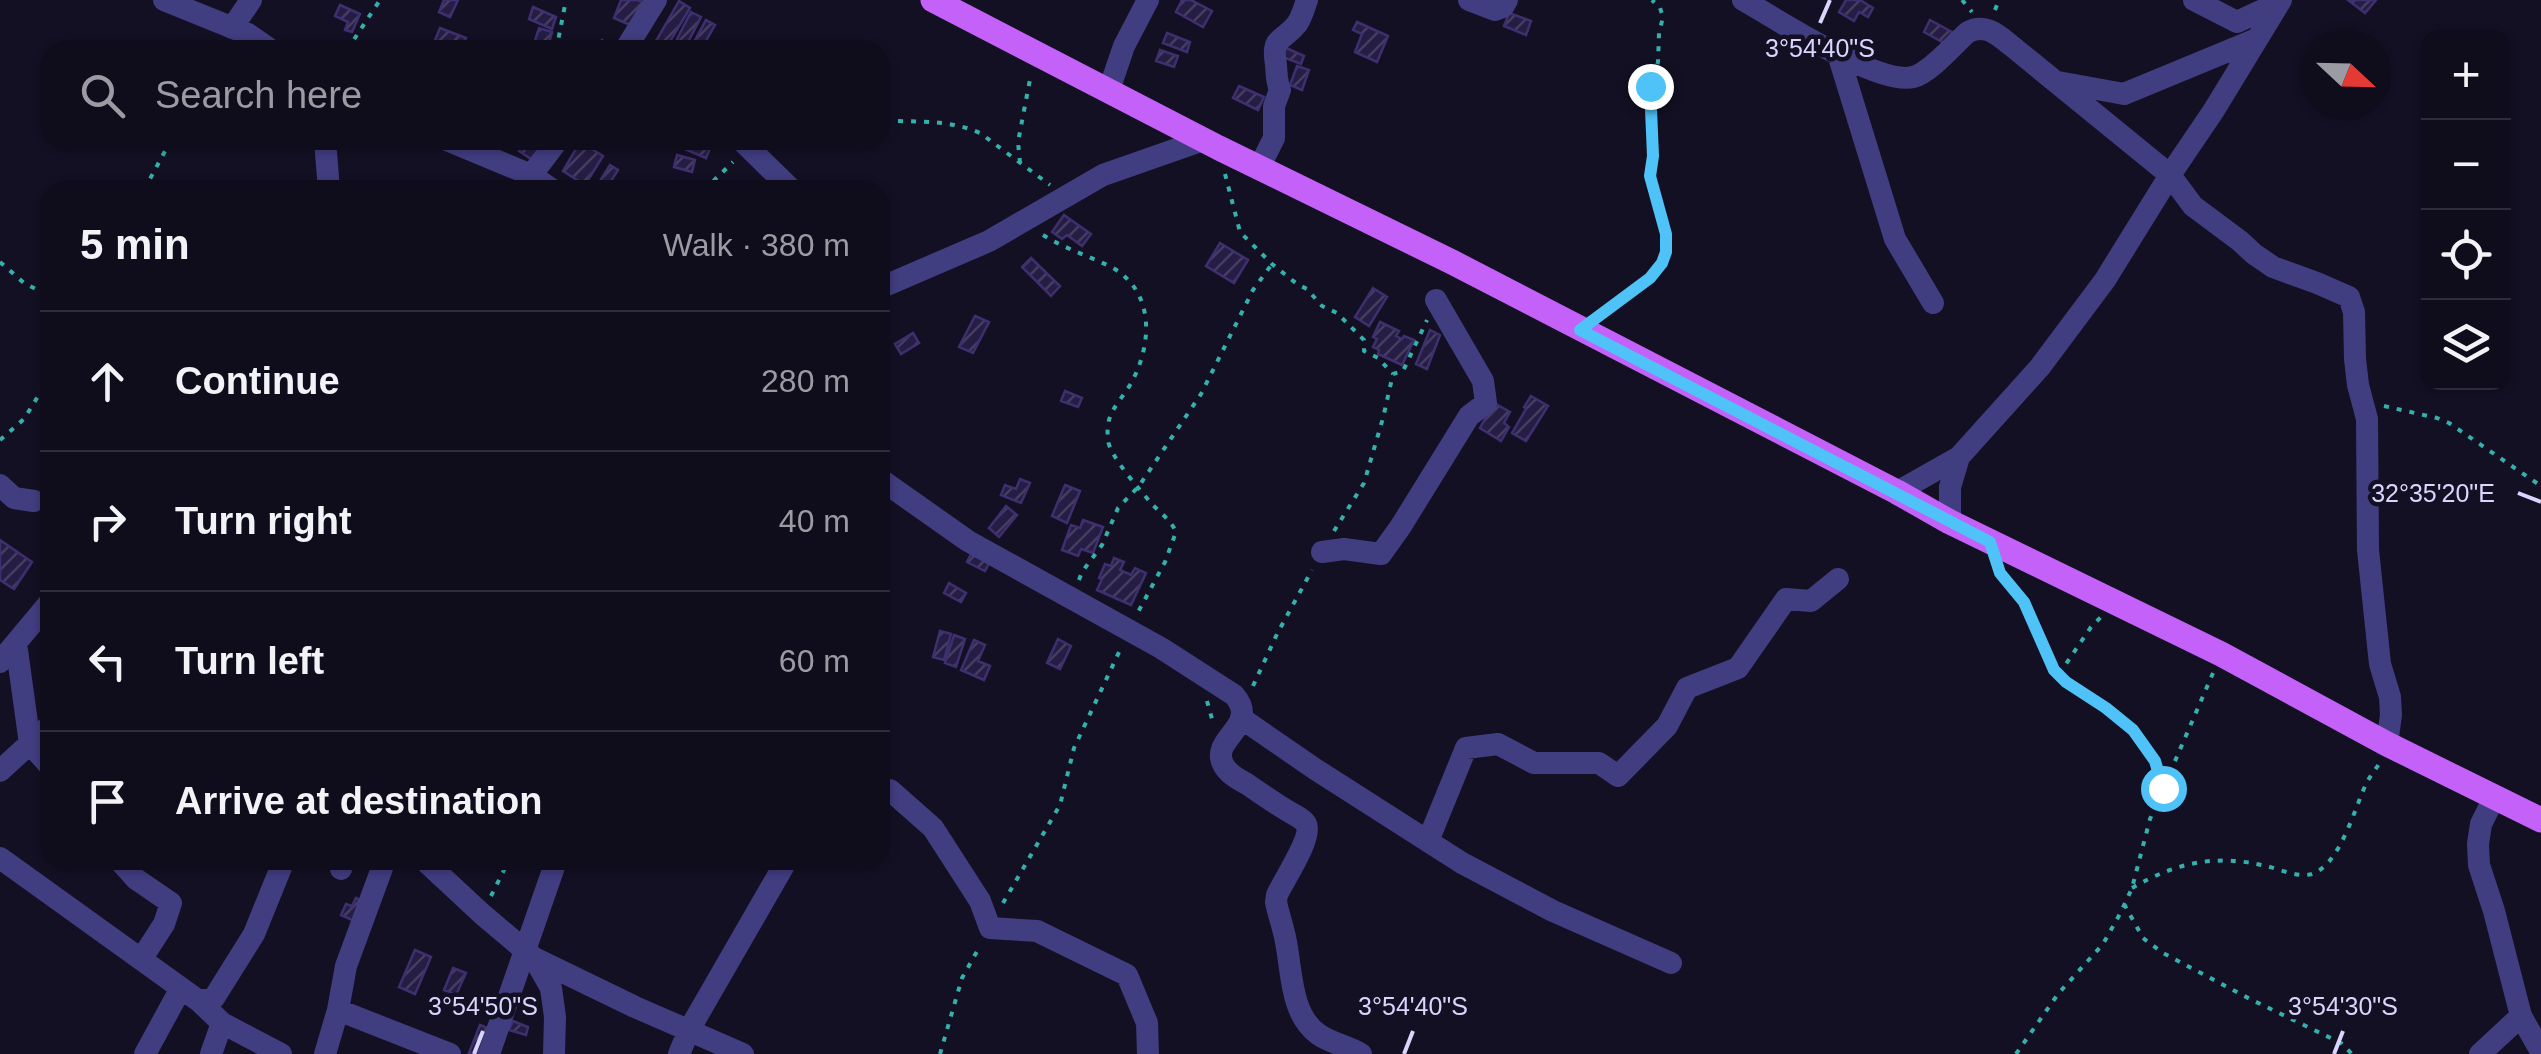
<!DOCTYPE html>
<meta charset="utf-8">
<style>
:root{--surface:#0f0c1b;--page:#181524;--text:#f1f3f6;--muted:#9b9ba3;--line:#2f2c3a}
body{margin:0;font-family:Helvetica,sans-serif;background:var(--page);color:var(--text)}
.controls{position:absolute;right:30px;top:30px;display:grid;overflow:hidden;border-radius:20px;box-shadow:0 2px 8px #0004}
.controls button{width:90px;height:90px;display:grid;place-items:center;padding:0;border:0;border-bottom:2px solid var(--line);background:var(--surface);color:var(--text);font:50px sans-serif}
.compass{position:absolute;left:2301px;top:30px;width:90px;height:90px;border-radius:50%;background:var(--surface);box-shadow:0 2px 8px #0004;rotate:112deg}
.stop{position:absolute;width:30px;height:30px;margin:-22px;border:8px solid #4fc3f7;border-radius:50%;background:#fff}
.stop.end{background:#4fc3f7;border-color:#fff;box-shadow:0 2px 10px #0008}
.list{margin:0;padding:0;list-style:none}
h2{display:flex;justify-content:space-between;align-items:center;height:130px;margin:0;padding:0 40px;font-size:42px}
h2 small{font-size:32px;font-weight:400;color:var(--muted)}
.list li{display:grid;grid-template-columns:65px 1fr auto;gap:30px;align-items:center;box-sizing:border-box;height:140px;padding:0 40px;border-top:2px solid var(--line)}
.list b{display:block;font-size:38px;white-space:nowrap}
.list em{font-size:32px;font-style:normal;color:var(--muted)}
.icon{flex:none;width:55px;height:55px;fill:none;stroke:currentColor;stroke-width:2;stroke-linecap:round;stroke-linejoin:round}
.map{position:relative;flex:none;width:2541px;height:1054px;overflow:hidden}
.search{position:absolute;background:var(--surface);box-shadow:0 2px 8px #0004;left:40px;top:40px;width:850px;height:110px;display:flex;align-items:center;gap:25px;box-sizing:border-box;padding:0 35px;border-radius:30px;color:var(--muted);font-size:38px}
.panel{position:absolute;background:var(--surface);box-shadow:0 2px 8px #0004;left:40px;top:180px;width:850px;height:690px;border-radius:30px}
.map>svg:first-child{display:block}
.building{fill:url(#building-hatch);stroke:#3e306f;stroke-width:2.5}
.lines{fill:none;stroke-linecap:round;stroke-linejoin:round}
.path{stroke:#35b1ad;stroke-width:4;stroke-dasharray:5 8;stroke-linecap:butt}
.minor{stroke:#413d81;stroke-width:22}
.major{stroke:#c361f8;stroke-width:25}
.route{stroke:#4fc3f7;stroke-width:12}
.ticks{fill:none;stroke:#dad5fd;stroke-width:4}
.ticks-label{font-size:25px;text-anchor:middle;fill:#dad5fd;stroke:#141024;stroke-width:9;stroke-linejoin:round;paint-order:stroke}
</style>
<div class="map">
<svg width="2541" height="1054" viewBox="0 0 2541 1054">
<defs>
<pattern id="building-hatch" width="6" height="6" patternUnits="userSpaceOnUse" patternTransform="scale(2.5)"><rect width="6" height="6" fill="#261d44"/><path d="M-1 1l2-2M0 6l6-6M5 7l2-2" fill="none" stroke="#453d60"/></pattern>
</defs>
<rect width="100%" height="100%" fill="#141024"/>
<path class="building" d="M 444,0 L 458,0 L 450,17 L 439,12 Z
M 621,0 L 638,0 L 645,3 L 635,27 L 614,18 Z
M 1182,0 L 1191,0 L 1212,11 L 1203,27 L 1176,12 Z
M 1846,0 L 1860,0 L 1873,8 L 1868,17 L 1859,12 L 1854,21 L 1839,12 Z
M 2348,0 L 2376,0 L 2365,13 Z
M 679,1 L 690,8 L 665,50 L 655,43 Z
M 340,5 L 360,14 L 352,32 L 345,30 L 348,22 L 335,16 Z
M 533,7 L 556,17 L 552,29 L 529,19 Z
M 691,12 L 701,17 L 687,44 L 677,39 Z
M 1509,13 L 1531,21 L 1526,35 L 1504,26 Z
M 706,20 L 715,25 L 703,46 L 694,42 Z
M 1930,20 L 1952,32 L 1946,44 L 1924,32 Z
M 1357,22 L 1388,36 L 1377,62 L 1355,52 L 1362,34 L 1353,30 Z
M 440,28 L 466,38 L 461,50 L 435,40 Z
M 539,28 L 552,32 L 547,50 L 532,50 Z
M 1167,33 L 1190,42 L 1187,52 L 1163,43 Z
M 602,40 L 613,47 L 611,50 L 595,50 Z
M 1284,47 L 1304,56 L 1301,64 L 1280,56 Z
M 1160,50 L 1178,56 L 1174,67 L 1156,61 Z
M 1297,66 L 1309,70 L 1302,90 L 1290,85 Z
M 1239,86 L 1264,97 L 1258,110 L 1233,98 Z
M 526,140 L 548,140 L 534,161 L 519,151 Z
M 683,140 L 698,140 L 711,146 L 706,158 L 680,147 Z
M 580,142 L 603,156 L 585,185 L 563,171 Z
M 677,155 L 695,160 L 692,172 L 674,167 Z
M 610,165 L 618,170 L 606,189 L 598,184 Z
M 1064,215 L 1091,234 L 1082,246 L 1067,235 L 1062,239 L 1052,232 Z
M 1220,243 L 1248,260 L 1234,283 L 1206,266 Z
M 1031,258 L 1060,286 L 1051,296 L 1022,267 Z
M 1373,288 L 1387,297 L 1369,326 L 1355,317 Z
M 975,316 L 989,322 L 973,353 L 959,347 Z
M 1380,322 L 1399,331 L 1396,336 L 1402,339 L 1404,336 L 1414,340 L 1402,365 L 1378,354 L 1379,350 L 1373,347 L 1377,339 L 1373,337 Z
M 1430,330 L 1440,335 L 1427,369 L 1416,364 Z
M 913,333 L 919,343 L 901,354 L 895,344 Z
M 50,386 L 50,408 L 41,404 Z
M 1065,391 L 1082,398 L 1078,407 L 1061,401 Z
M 1531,396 L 1548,406 L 1526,441 L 1512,433 L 1526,409 L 1524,407 Z
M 1494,403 L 1510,412 L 1504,423 L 1509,427 L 1501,441 L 1480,428 Z
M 1020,479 L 1030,483 L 1021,503 L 1001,495 L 1005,485 L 1016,489 Z
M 1065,485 L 1080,491 L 1067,523 L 1052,516 Z
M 1006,506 L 1017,515 L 999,537 L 989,528 Z
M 1083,520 L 1103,527 L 1093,553 L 1081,549 L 1078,556 L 1062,550 L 1071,525 L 1080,528 Z
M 0,540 L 32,562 L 14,589 L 0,580 Z
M 972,552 L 990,561 L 985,571 L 967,562 Z
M 1114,558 L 1124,562 L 1120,570 L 1131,575 L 1135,568 L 1146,573 L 1131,605 L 1097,590 L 1102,579 L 1099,578 L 1105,564 L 1111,566 Z
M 949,583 L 966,593 L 961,602 L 944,593 Z
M 940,631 L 951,634 L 944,660 L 933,657 Z
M 954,635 L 965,639 L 956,667 L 945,663 Z
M 1058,639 L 1071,646 L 1060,669 L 1047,663 Z
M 974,640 L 985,645 L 978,661 L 990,666 L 984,680 L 961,670 Z
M 356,898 L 365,902 L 357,922 L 341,915 L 346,904 L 352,906 Z
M 415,950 L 431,957 L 415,994 L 399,987 Z
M 453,968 L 466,973 L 456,995 L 444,990 Z
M 513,1021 L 528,1027 L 526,1035 L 509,1030 Z
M 480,1025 L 490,1029 L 480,1054 L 472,1054 L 469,1053 Z"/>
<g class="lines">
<path class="path" d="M 1962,0 L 1972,12
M 1995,10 L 1999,0
M 347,50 L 380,0
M 559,50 L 557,46 L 566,0
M 898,121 C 927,122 953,121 980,133 L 1050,185
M 1020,163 L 1018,142 L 1031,74
M 1225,174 L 1240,232 L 1272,264 L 1297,284 L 1307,289 L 1322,306 L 1337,313 L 1364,340 L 1364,351 L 1378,358 L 1393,374
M 144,190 L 171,140
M 704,190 L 733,162
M 1043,235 C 1065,249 1090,256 1113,268 C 1156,293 1152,347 1130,385 C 1117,406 1105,413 1108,440 C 1109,455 1140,490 1151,503 C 1160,513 1171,520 1176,532 L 1165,562 L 1137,614
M 0,262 L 24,283 L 50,296
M 1599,316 L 1650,278 L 1662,263 L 1666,252 L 1666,235 L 1650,176 L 1653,156 L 1650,86 L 1658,62 L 1659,33 L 1663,17 L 1660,8 L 1652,0
M 2384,406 L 2437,418 L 2449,423 L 2541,486
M 0,440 L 24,419 L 50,377
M 1334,531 L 1364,483 L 1383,418 L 1393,374 L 1403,371 L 1427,320
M 2000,571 C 2009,587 2023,599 2031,616 C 2039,634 2043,657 2056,672 C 2064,682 2077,688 2087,695 C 2130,723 2149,738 2163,789
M 1079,580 L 1082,572 L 1102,545 L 1118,508 L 1139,486 L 1201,394 L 1253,290 L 1272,264
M 2059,674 L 2091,627 L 2101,617
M 1253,686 L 1277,634 L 1312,570
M 1207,701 L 1214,726
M 2132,888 C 2177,862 2216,854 2266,866 C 2279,869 2298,878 2312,874 C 2341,864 2355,806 2367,782 C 2371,775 2376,769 2380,762
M 491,896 L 509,860
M 1003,903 L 1060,805 L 1074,748 L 1120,650
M 2124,904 L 2143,938 L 2163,953 L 2250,999 L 2341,1043 L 2352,1054
M 940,1054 L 962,978 L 980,946
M 2016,1054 L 2058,994 L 2103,944 L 2121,912 L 2132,888 L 2150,819 L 2213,673"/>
<path class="minor" d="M 164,0 L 248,34 L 271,50
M 1469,0 L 1495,10 L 1503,7 L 1507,0
M 1743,0 C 1777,19 1878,86 1913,77 C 1930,73 1954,44 1968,32 C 1986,23 1998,35 2013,47 L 2170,175 L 2193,206 L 2240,241 L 2254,254 L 2273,267 L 2317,283 L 2349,297 L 2354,312 L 2355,359 L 2358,385 L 2367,419 L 2368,550 L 2380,664 L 2390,697 L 2391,715 L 2387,744
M 2194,0 L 2237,22 L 2280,2
M 232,28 L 251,0
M 625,50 L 656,0
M 1838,54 L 1895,239 L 1933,303
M 2058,82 L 2124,94 L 2257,39
M 1109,90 L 1124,46 L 1148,0
M 325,140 L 329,190
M 447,140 L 531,175 L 553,190
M 741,140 L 792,190
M 1259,168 L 1274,138 L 1274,106 L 1280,90 C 1276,80 1277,75 1276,65 C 1271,35 1282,43 1297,24 C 1302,17 1304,8 1307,0
M 520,190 L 558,140
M 880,288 L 989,241 L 1103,175 L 1203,140
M 880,479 L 968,541 L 1161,648 L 1234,695 C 1261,726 1210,738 1223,764 C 1228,774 1238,779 1247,784 C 1263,795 1277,805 1293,814 C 1298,817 1303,819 1306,824 C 1313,837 1283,881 1277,895 L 1276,902 C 1279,917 1285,932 1287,948 C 1292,977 1292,1015 1318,1034 C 1330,1043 1348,1046 1361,1054
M 0,485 L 14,498 L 34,501
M 1897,492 L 1959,457 L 2040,367 L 2105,280 L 2170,175 L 2214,110 L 2281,0
M 1950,522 L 1950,487 L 1959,457
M 1322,552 L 1344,549 L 1381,554 L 1401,526 L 1469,416 L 1486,403 L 1483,381 L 1436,300
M 16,643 L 30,744 L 50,766
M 0,662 L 50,602
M 1241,718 L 1315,769 L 1462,863 L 1553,911 L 1671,963
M 0,771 L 50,725
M 890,790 L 933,828 L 980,901 L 990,928 L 1037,931 L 1127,975 L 1147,1023 L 1148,1054
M 2495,796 L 2481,824 L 2478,844 L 2479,865 L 2494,911 L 2521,1016 L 2539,1048
M 1428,841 L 1466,748 L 1498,744 L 1534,763 L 1599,763 L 1618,776 L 1667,726 L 1687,688 L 1738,668 L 1786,599 L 1811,601 L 1838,579
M 0,858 L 199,1001 L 222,1023 L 281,1054
M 119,860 L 136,879 L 171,903 L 164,924 L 142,958
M 340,860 L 341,869
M 424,860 L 482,914 L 534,958 L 551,988 L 555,1017 L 554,1054
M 534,958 L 635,1007 L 743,1054
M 199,1001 L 214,998 L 254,934 L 284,860
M 338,1010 L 450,1054
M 145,1054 L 181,988
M 211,1054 L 222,1023
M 325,1054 L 338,1010 L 346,966 L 385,860
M 489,1054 L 554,867
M 679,1054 L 689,1030 L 787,860
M 2480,1054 L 2521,1016"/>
<path class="major" d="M 933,0 L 1219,148 L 1452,262 L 1897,492 L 1950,522 L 2221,654 L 2387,744 L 2541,820"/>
</g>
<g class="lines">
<path class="route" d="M 1650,86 L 1653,156 L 1650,176 L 1666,234 L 1666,252 L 1662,263 L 1650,278 L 1580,330 L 1990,542 L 2000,573 L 2024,602 L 2054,670 L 2066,682 L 2106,708 L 2133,730 L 2155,761 L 2163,788"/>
</g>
<path class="ticks" d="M 1820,23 L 1830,0M 2518,493 L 2541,502M 474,1054 L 483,1031M 1404,1054 L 1413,1031M 2334,1054 L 2343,1031"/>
<g class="ticks-label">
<text x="1820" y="57">3°54'40"S</text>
<text x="2433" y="502">32°35'20"E</text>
<text x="483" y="1015">3°54'50"S</text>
<text x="1413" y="1015">3°54'40"S</text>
<text x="2343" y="1015">3°54'30"S</text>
</g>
</svg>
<div class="controls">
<button>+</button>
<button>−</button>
<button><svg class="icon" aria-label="locate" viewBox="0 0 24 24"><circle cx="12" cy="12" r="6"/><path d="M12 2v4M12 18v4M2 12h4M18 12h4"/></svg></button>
<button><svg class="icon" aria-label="layers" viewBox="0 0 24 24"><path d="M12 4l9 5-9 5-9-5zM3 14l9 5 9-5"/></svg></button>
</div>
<svg class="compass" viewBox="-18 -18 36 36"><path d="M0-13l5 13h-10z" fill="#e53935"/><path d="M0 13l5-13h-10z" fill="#9b9ba3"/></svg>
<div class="stop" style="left:2163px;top:788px"></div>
<div class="stop end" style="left:1650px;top:86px"></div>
<div class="search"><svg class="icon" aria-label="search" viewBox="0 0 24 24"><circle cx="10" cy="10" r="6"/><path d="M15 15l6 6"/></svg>Search here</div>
<section class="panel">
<h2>5 min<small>Walk · 380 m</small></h2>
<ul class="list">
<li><svg class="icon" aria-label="ahead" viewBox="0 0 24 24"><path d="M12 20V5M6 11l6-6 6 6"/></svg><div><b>Continue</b></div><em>280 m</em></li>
<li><svg class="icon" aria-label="right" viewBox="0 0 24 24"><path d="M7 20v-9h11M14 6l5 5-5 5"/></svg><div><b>Turn right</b></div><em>40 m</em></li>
<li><svg class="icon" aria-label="left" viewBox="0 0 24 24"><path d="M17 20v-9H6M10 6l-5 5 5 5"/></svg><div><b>Turn left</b></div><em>60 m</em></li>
<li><svg class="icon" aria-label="arrive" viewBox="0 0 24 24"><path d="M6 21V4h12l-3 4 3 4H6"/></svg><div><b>Arrive at destination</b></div></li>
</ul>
</section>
</div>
